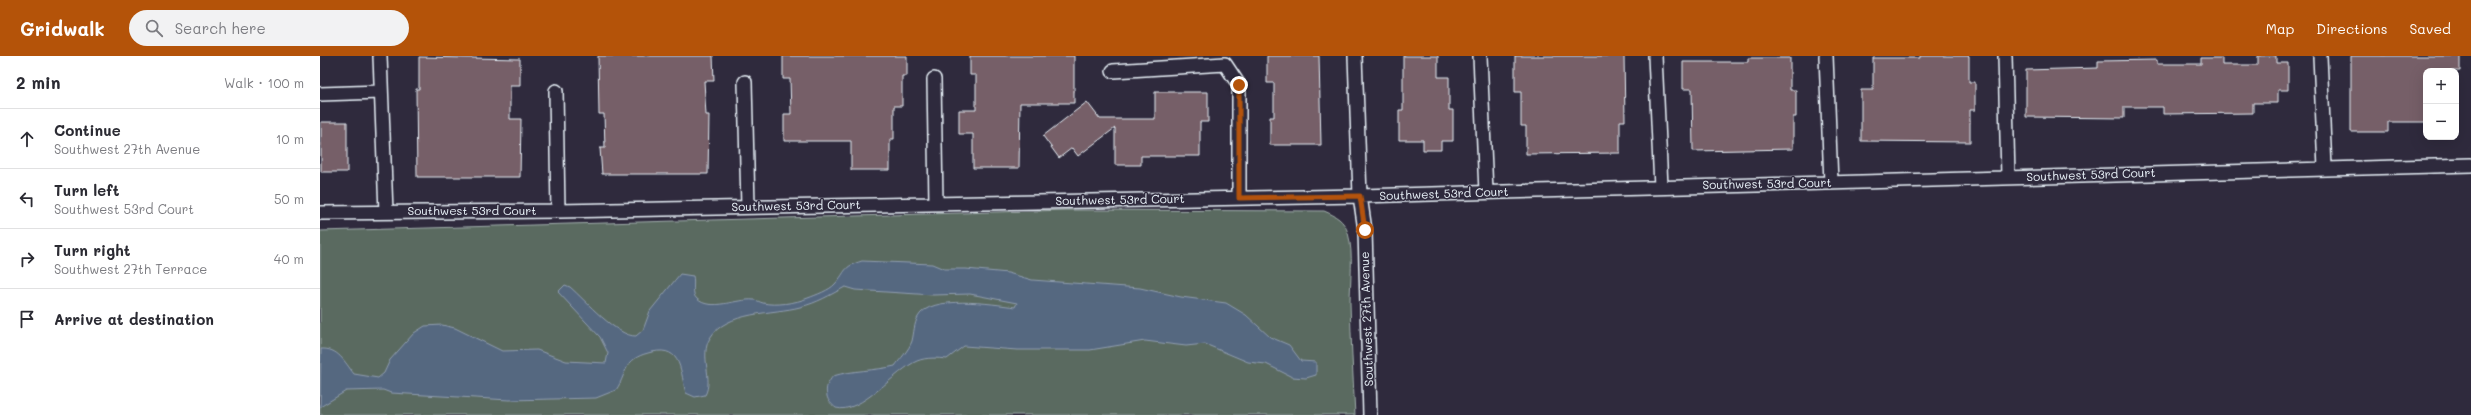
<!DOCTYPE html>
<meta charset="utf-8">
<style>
:root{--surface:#fff;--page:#f2f2f3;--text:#2b2b33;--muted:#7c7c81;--line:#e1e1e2;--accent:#b45309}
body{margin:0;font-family:Mali,sans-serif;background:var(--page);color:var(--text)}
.controls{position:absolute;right:12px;top:12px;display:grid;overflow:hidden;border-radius:8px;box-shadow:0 4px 16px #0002}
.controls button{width:36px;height:36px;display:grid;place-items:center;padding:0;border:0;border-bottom:1px solid var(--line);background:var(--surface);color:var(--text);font:20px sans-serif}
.stop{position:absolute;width:12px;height:12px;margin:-9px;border:3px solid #b45309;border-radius:50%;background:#fff}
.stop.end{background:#b45309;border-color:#fff;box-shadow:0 1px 4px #0008}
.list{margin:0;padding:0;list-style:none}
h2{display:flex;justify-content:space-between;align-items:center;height:52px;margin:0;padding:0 16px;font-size:17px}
h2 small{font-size:13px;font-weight:400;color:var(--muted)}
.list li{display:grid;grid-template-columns:26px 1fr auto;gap:12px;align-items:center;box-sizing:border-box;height:60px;padding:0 16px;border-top:1px solid var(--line)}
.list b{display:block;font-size:15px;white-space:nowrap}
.list p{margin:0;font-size:13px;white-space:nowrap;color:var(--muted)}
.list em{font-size:13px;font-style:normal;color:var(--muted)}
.icon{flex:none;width:22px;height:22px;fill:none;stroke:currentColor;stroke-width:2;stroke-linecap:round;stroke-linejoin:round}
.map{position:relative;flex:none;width:2151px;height:359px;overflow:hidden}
header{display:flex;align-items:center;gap:24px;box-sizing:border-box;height:56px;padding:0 20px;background:var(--accent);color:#fff}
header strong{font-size:19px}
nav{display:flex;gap:22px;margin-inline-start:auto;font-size:14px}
.search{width:280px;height:36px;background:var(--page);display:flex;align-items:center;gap:10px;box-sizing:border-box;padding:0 14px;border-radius:22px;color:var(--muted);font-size:15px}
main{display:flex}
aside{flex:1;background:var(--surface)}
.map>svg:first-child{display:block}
.green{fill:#5a6a61;stroke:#a1aeac}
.water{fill:#556780;stroke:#909eb0}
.building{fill:#765e67;stroke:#e8f1f8}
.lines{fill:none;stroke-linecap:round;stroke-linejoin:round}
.minor-casing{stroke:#e8f1f8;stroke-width:16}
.minor{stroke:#2f2a3d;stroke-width:13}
.route{stroke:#b45309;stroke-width:5}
.labels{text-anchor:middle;stroke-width:3;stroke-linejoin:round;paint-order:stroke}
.street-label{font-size:12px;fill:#e8f1f8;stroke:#2f2a3d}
</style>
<header>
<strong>Gridwalk</strong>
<div class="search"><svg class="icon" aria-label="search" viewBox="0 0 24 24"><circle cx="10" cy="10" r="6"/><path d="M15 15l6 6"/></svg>Search here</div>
<nav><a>Map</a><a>Directions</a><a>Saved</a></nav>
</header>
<main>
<aside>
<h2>2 min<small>Walk · 100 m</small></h2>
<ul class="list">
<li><svg class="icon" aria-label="ahead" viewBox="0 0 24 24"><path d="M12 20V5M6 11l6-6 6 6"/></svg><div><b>Continue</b><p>Southwest 27th Avenue</p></div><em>10 m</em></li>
<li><svg class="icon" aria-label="left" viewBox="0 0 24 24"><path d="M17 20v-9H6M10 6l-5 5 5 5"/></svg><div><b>Turn left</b><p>Southwest 53rd Court</p></div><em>50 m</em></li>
<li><svg class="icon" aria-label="right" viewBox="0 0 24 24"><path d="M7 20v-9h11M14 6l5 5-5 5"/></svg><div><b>Turn right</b><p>Southwest 27th Terrace</p></div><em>40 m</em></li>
<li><svg class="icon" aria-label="arrive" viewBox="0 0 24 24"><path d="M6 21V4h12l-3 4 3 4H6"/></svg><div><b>Arrive at destination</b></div></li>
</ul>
</aside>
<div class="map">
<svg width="2151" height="359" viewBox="0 0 2151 359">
<rect width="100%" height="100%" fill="#2f2a3d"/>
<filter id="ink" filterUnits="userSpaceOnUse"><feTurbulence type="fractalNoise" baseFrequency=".025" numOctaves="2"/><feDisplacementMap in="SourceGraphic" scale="8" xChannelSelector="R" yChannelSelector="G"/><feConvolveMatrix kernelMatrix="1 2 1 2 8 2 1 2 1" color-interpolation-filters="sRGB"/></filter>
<g filter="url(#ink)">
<path class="green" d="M 749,154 L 1004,155 C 1016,160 1024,164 1028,177 C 1034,198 1030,225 1030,247 C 1031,284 1033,322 1035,359 L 0,359 L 0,175 Z"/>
<path class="water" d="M 542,205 L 612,208 L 624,213 L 646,213 L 688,217 L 712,224 L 820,232 L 861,241 L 906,247 L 926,259 L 950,281 L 969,289 L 981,305 L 996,306 L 996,319 L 986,322 L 972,321 L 946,308 L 928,306 L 885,288 L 866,290 L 825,285 L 770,294 L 697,294 L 644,290 L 627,303 C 617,302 607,301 597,305 C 577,313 540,359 516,352 C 512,349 508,345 507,340 C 505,331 508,327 513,320 C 533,314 554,315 575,310 C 580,303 589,294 592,285 C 594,277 594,268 598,261 C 610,238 673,248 695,251 L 697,247 L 650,238 L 613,239 L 535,234 L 525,231 C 510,239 497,247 480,251 C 454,258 406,255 390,282 C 379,300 394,323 385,339 L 375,341 L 366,337 C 360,318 363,289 332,296 C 324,298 316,300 310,307 C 304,314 302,326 296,334 L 276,342 L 189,344 L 71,337 L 63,334 L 26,335 L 0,351 L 1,293 C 18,292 24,305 34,318 L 58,322 L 64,317 L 70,304 L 94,277 L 105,270 L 122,269 L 135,272 L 182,295 L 217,294 L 246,305 L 286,307 L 288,297 L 280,281 L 238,236 L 245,229 L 250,231 C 265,244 297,281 316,280 L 323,274 L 330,255 L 360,218 L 373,220 C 375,227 371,238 377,243 C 391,256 417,242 434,244 C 437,244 439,246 443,247 C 455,250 476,247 488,242 C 496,239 510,234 515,228 C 527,215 522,211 542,205 Z"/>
<path class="building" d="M 278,0 L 393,0 L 394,25 L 384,25 L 386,59 L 389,59 L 388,118 L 282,118 L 280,92 L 285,92 L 284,58 L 279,58 Z
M 463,0 L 587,0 L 587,20 L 582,20 L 582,50 L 574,50 L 574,83 L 570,83 L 570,114 L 531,114 L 531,85 L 464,85 L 464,58 L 471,58 L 470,23 L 463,23 Z
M 650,0 L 754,0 L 754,47 L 700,47 L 699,112 L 653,112 L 653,78 L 639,78 L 639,54 L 656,54 L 656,19 L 650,19 Z
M 947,0 L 999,0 L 1001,89 L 950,89 L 950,61 L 954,61 L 954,27 L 947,27 Z
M 1083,0 L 1118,0 L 1118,21 L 1129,21 L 1129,54 L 1133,54 L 1133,85 L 1121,85 L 1121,94 L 1103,94 L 1103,84 L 1079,84 L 1079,54 L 1083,54 Z
M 1195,0 L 1304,0 L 1305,65 L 1300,65 L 1300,97 L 1206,98 L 1206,70 L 1201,70 L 1201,36 L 1195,36 Z
M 1600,0 L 1649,0 L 1649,26 L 1655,26 L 1655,54 L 1650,54 L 1650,86 L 1541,85 L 1541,34 L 1553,34 L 1553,2 L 1600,2 Z
M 1938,0 L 1956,0 L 1956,7 L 1968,7 L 1968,34 L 1958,34 L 1958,47 L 1933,47 L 1933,57 L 1843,58 L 1843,51 L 1804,51 L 1804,62 L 1706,61 L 1706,14 L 1778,12 L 1778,5 L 1837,4 L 1837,8 L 1881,8 L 1881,2 L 1902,2 L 1902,9 L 1938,9 Z
M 2031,0 L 2140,0 L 2140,15 L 2106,15 L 2106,66 L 2068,66 L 2068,76 L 2031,76 Z
M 99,1 L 200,3 L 200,30 L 190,30 L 190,63 L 201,63 L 200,121 L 97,121 L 96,33 L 99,33 Z
M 1428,2 L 1470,2 L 1470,34 L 1476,34 L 1476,61 L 1473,61 L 1473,93 L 1373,95 L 1372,33 L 1363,33 L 1363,6 L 1428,6 Z
M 835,36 L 888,36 L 888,66 L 880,66 L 880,100 L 821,100 L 821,109 L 795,109 L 795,72 L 758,100 L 752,92 L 739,102 L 723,80 L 767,46 L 780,63 L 835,63 Z
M 1,66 L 27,66 L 27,116 L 1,116 Z"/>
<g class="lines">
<g class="minor-casing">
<path id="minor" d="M 60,0 L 66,156
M 1035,0 L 1040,140 L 1045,174 L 1050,359
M 1160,0 L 1166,136
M 1335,0 L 1341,131
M 1506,0 L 1511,127
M 1685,0 L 1688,121
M 2000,0 L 2005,112
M 793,15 L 905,8 L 919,29 L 919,142
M 614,23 L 616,147
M 425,26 L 428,151
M 236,35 L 238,155
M 0,38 L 61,36
M 0,157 L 238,155 L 1040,140 L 2151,109"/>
</g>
<use href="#minor" class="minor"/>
</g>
</g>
<g class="lines" filter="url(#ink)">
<path class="route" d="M 919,29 L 919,142 L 1040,140 L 1045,174"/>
</g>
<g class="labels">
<g class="street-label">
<text transform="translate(1771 119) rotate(-2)" y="4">Southwest 53rd Court</text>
<text transform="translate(1447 128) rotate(-1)" y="4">Southwest 53rd Court</text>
<text transform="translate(1124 138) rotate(-2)" y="4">Southwest 53rd Court</text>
<text transform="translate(800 144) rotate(-1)" y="4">Southwest 53rd Court</text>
<text transform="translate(476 150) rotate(-1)" y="4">Southwest 53rd Court</text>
<text x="152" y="159">Southwest 53rd Court</text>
<text transform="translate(1047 263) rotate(-92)" y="4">Southwest 27th Avenue</text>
</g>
</g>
</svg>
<div class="controls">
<button>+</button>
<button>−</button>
</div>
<div class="stop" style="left:1045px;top:174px"></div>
<div class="stop end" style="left:919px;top:29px"></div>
</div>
</main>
